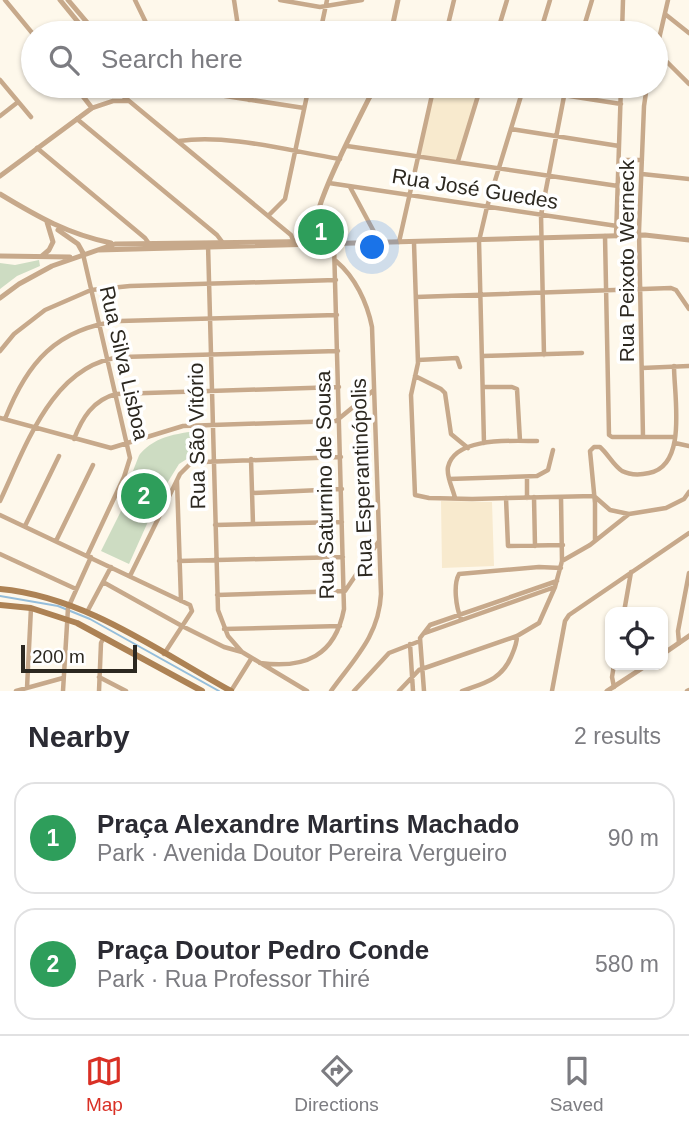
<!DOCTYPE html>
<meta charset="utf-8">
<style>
:root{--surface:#fff;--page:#f2f2f3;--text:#2b2b33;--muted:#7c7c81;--line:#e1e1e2;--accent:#d93025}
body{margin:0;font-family:Helvetica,sans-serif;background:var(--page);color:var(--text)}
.controls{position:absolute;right:21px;bottom:21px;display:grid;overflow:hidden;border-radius:14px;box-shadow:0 2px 5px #0004}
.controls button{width:63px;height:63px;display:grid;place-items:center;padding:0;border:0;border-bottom:2px solid var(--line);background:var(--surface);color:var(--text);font:35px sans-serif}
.scale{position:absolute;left:21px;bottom:18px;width:116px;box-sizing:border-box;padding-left:7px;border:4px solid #2c2820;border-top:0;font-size:19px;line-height:24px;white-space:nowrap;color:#2c2820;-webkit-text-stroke:5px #fff;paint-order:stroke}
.you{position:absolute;left:373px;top:248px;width:24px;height:24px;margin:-18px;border:5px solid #fff;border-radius:50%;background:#1a73e8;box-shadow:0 0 0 10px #1a73e833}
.badge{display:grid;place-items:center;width:46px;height:46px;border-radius:50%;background:var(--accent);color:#fff;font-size:23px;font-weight:700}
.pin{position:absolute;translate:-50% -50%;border:4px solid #fff;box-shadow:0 2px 7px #0006}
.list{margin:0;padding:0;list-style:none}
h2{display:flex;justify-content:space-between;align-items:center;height:91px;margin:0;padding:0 28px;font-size:30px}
h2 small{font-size:23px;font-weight:400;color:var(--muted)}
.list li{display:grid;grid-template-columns:46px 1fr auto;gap:21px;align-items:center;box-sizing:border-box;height:112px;margin:0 14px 14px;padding:0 14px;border:2px solid var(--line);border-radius:21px}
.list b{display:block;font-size:26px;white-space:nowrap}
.list p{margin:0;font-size:23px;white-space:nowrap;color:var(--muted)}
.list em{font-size:23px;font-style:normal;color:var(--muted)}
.icon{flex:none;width:38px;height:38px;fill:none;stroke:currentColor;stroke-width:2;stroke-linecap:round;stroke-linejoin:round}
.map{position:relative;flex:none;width:689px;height:691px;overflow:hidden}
.search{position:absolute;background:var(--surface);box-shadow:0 2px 5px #0004;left:21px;right:21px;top:21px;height:77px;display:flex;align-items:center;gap:18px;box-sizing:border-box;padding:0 24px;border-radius:38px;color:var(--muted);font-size:26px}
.sheet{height:343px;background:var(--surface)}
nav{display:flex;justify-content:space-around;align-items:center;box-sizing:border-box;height:98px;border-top:2px solid var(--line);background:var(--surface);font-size:19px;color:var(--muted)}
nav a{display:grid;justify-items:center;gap:4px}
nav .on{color:var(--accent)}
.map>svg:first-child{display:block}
.built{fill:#f8eace}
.green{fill:#cddcc2}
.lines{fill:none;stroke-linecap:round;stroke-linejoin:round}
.stream{stroke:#95bedb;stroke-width:2}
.minor{stroke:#c7a98b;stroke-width:4.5}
.tertiary{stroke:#c7a98b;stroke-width:5}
.secondary{stroke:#ad8254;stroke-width:6}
.labels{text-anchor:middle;stroke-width:7;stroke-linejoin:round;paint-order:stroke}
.street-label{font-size:21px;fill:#2c2820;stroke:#fff}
</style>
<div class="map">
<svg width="689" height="691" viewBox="0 0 689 691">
<rect width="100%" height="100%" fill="#fef8eb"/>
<path class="built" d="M 434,86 L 481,86 L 458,161 L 418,156 Z
M 441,501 L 492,502 L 494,566 L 442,568 Z"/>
<path class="green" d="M 39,260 L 40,266 L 17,276 L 0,289 L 0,263 L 15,265 Z
M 205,430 L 206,455 L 190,457 L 179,464 L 166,485 L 157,506 L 152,505 L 148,513 L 151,515 L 129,564 L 101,551 L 128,497 L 124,495 C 127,489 138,456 140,454 C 156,435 181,433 205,430 Z"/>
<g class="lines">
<path class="stream" d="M 0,596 L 58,606 L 90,619 L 219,691"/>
<path class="minor" d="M 5,0 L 33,34
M 135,0 L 151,33
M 234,0 L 239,33
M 280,0 L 320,7 L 362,0
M 665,14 L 689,33
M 91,26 L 100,25 L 149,33
M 320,33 L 327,0
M 446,33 L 454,0
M 497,33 L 507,0
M 540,33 L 550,0
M 582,33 L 592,0
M 622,33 L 623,0
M 656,51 L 689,84
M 656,52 L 668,0
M 0,80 L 31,117
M 111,86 L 291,235 L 293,240
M 160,86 L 304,108
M 247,86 L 249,100
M 354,86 L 370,97
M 505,86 L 621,104
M 92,108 L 113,101 L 129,101
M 0,116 L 18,102
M 77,119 L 217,235 L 223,243
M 511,129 L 619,146
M 179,141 C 230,134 289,151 340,159
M 347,146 L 618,186
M 37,148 L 145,238 L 150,245
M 619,160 L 642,160
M 458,161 L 481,86
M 642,174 L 689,179
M 329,183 L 617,226
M 350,187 L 380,243
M 268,216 L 285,199 L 309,86
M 605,236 L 609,435 L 612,437 L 675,437
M 616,236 L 621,86
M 399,242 L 434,86
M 414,243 L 418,363 L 411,395 L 415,495 L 429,498 L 472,499 L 594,496 L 610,510 L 629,514
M 208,244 L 218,610 L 228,636 L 242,652
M 83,254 L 130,458 L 124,477 L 87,556
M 416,297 L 671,288 L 676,290 L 689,309
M 0,351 L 14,334 L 45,310 L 91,290 L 130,286 L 336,280
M 544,355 L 541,215 L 566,86
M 482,356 L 582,353
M 418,360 L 457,358 L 460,367
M 642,368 L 689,366
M 415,376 L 441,389 L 445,393 L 451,434 L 468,448
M 483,387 L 512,387 L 517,389 L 520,441
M 0,418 L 111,448 L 183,426 L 336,421 L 374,390
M 5,419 C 27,363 56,328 120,321 L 337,315
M 643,437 L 639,231 L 644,106 L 647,86
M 74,439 C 82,418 93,400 116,394 L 339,387
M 484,443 L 479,241 L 487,207 L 524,86
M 675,443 L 689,446
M 251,459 L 253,524
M 527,477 L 527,498
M 449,479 L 537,476 L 548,470 L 553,450
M 177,481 L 181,601
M 252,493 L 342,489
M 534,497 L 535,546
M 455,498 C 453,489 446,476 448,467 C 455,436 515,441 537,441
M 506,498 L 508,546 L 563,545
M 0,501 C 26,446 53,363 122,357 L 338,351
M 0,515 L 190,605 L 192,611 L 164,654
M 215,525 L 342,522
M 25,526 L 59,456
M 56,541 L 93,465
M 595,541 L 595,503 L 590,451 L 594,447 L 600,447 C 608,454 613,465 622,471 C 630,475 640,475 649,473 C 688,466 674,396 674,366
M 0,554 L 76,589
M 179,561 L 343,557
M 562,561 L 590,545 L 629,514 L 666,508 L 684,499 L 689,492
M 130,576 L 180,474 L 190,464 L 203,462 L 341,457
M 103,582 L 182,626 L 224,647 L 242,652 L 307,691
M 217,595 L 345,591 L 379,541
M 87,612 L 111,567
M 624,612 L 631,572
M 461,619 C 456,607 453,585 459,574 L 539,567 L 561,568
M 224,629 L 340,626
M 425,633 L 555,587
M 679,643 L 678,631 L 689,573
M 410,644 L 413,691
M 260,663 C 305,669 335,656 344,609 L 334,245
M 99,677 L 126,691
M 614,687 L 612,677 L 614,665
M 27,688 L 31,608
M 16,691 L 63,678
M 63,691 L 68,608 L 91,557
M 99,691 L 101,643 L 104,637
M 231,691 L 251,659
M 331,691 C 354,659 379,636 381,594 L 372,327 C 367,302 355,277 336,261
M 354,691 L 389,653 L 420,641
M 399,691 L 419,670 L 517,636 L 539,623 L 555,587 L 562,561 L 561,497
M 424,691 L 420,638 L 430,625 L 557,581
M 462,691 C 484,683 501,680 511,657 C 514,650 517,644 517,636
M 552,691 L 565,621 L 569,615 L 689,533
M 687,691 L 689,690"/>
<path class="tertiary" d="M 60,0 L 87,33
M 68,0 L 96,33
M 391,33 L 398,0
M 0,176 L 92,108 L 75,86
M 0,194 C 38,217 68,234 111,243
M 317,214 L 340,239
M 58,230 L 78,244 L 83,253
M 313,241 C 310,208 359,120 375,86
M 98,250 L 645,235 L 689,240
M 0,256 L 70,257
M 42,256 L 49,250 L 53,242 L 47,222
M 0,298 L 19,284 L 52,266 L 115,244 L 342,241
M 663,654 L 689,636
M 607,691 L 647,665"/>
<path class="secondary" d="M 0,589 C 86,597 158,651 231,691
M 0,605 L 31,608 L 77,623 L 202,691"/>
</g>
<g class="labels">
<g class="street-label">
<text transform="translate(475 189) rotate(9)" y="7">Rua José Guedes</text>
<text transform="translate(627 261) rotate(-90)" y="7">Rua Peixoto Werneck</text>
<text transform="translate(124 363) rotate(77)" y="7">Rua Silva Lisboa</text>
<text transform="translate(197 436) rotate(-91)" y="7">Rua São Vitório</text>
<text transform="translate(362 478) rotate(-92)" y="7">Rua Esperantinópolis</text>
<text transform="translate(325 485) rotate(-91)" y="7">Rua Saturnino de Sousa</text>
</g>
</g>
</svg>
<div class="controls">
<button><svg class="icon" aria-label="locate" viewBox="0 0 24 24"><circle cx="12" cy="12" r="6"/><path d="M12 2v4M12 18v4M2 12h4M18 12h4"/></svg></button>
</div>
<div class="scale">200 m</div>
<div class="you"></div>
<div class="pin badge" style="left:321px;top:232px;background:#2e9e5b">1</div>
<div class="pin badge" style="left:144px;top:496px;background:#2e9e5b">2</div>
<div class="search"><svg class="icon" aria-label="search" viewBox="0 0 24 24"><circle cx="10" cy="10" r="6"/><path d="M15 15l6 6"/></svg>Search here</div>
</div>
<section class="sheet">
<h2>Nearby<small>2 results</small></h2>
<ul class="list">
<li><span class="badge" style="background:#2e9e5b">1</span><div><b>Praça Alexandre Martins Machado</b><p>Park · Avenida Doutor Pereira Vergueiro</p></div><em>90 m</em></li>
<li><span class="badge" style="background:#2e9e5b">2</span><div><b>Praça Doutor Pedro Conde</b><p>Park · Rua Professor Thiré</p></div><em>580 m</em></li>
</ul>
</section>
<nav>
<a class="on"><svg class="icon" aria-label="map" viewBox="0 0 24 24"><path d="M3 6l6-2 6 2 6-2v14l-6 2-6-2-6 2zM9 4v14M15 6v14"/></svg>Map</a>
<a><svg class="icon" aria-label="directions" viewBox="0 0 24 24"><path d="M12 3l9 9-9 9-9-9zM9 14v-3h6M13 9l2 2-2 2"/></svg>Directions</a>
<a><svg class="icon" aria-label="saved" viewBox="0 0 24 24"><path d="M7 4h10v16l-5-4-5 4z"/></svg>Saved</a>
</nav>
